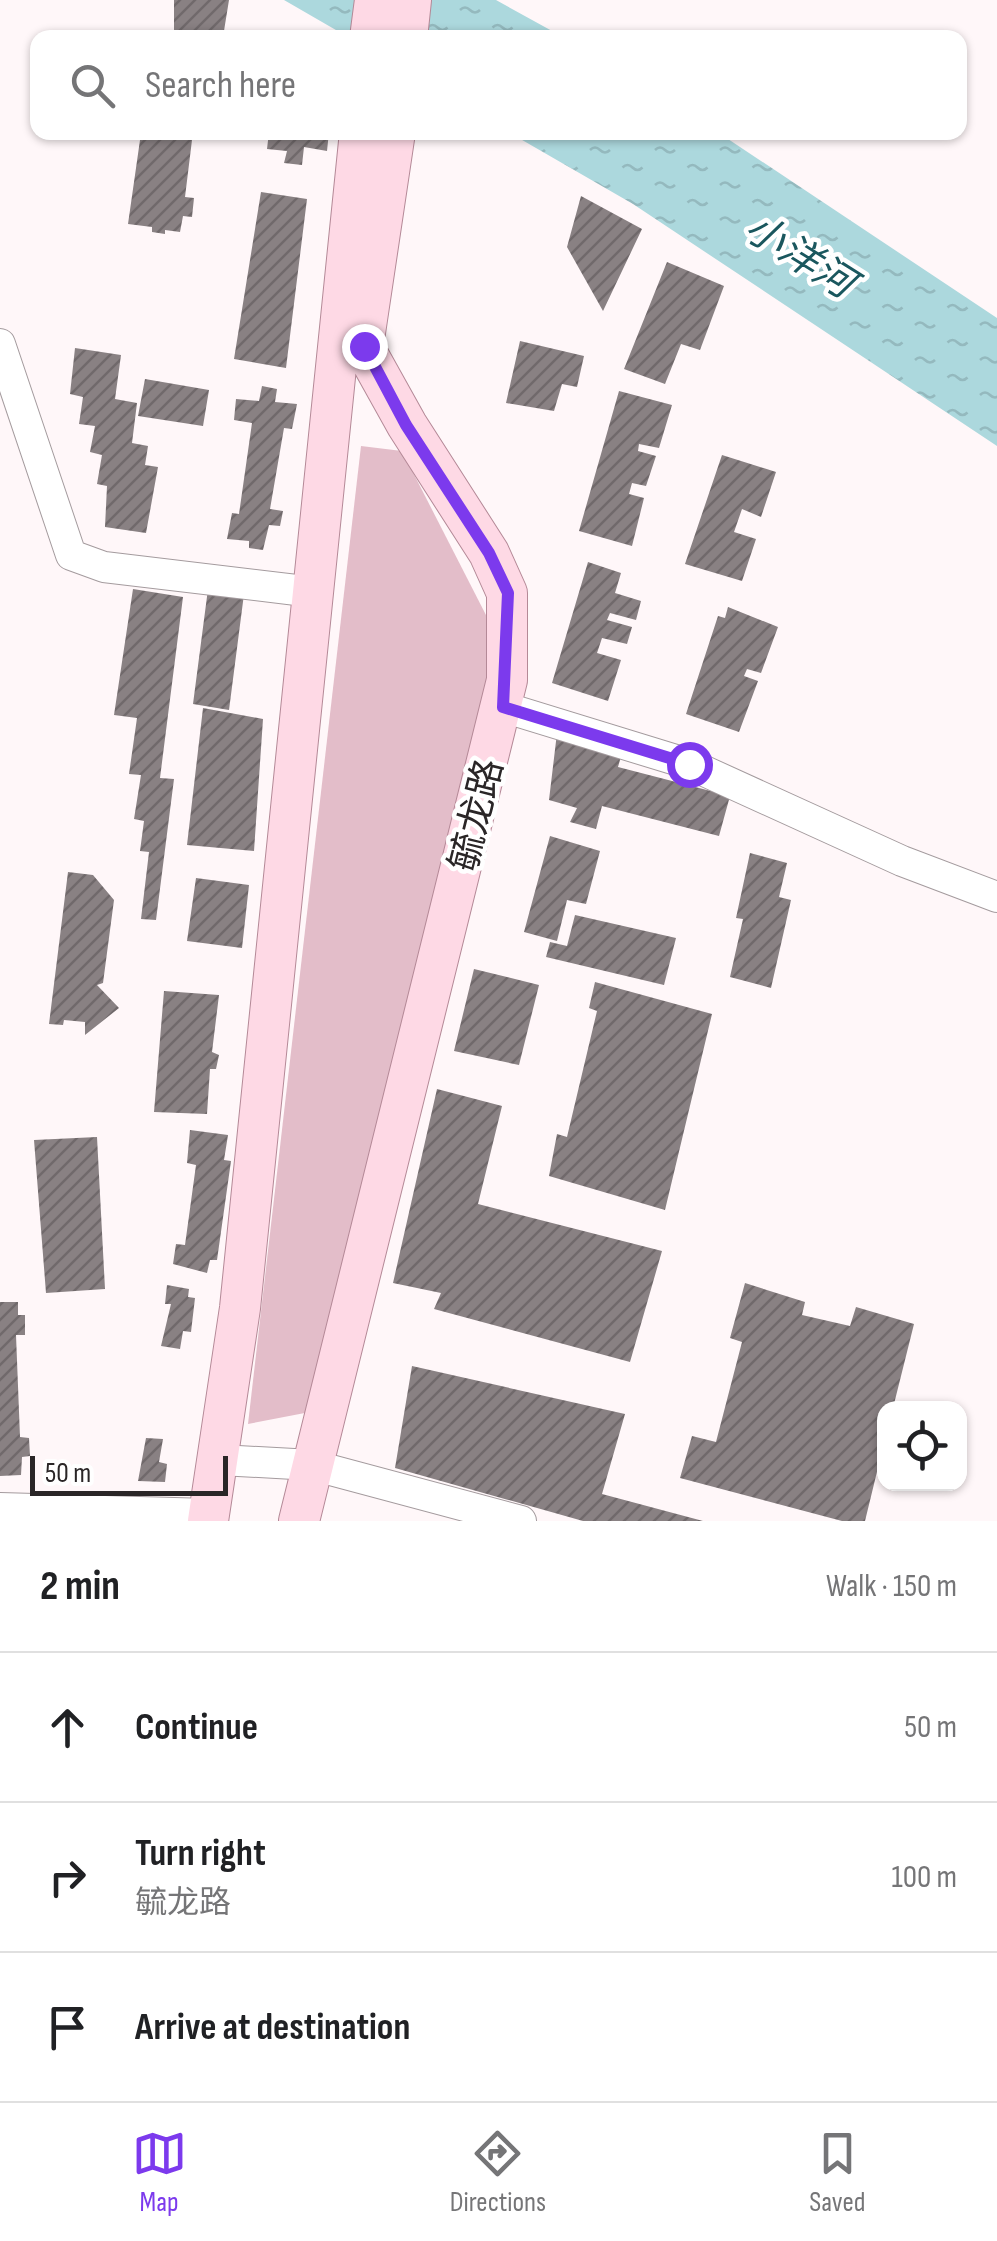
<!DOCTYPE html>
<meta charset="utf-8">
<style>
:root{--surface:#fff;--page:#f6f6f6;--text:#202124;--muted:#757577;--line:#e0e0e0;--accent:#7c3aed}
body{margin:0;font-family:"Sofia Sans Condensed","Noto Sans SC",sans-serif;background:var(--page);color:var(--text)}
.controls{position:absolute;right:30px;bottom:30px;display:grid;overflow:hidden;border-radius:20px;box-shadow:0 2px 8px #0004}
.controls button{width:90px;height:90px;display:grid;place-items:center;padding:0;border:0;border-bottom:2px solid var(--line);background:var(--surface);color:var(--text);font:50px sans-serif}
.scale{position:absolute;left:30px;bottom:25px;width:198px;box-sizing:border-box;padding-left:10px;border:5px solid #2a2627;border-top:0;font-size:28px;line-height:35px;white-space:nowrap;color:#2a2627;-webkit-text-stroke:8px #fff;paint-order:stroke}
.stop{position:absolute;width:30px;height:30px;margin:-22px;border:8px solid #7c3aed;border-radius:50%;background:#fff}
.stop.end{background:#7c3aed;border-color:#fff;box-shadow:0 2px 10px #0008}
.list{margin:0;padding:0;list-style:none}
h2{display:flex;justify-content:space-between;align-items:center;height:130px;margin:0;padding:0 40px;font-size:42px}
h2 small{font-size:32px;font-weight:400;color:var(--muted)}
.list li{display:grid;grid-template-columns:65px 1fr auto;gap:30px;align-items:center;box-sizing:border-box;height:150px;padding:0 40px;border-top:2px solid var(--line)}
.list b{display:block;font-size:38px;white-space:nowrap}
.list p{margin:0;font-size:32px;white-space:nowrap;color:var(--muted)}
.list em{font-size:32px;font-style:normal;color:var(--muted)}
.icon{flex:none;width:55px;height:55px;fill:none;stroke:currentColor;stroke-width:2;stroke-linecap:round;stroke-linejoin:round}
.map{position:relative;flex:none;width:997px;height:1521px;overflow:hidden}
.search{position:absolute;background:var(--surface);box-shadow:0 2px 8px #0004;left:30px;right:30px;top:30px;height:110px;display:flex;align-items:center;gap:25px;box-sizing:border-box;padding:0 35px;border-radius:20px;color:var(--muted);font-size:38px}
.sheet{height:580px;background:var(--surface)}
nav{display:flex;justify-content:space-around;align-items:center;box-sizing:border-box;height:140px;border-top:2px solid var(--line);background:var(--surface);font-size:28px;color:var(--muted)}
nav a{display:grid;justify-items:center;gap:5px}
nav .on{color:var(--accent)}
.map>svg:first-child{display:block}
.green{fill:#e3bdc9}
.water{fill:url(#water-ripples)}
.building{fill:url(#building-hatch)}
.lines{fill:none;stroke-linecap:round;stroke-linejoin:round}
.minor-casing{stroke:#a49b9e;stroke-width:32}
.major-casing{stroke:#b48997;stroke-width:42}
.minor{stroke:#fff;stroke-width:30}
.major{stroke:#fed9e5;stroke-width:40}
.route{stroke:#7c3aed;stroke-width:12}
.labels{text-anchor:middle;stroke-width:9;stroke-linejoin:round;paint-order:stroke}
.street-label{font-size:38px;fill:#2a2627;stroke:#fff}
.water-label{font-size:40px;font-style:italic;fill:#1a575e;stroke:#fff}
</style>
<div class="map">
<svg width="997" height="1521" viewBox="0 0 997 1521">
<defs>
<pattern id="water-ripples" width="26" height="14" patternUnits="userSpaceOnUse" patternTransform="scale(2.5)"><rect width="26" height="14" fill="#acd8dd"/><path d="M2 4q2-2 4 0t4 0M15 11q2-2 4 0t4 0" fill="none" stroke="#94b9be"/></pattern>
<pattern id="building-hatch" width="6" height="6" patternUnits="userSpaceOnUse" patternTransform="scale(2.5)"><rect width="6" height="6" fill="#898183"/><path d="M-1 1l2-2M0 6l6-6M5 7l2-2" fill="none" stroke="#70696b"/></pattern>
</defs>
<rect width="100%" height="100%" fill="#fff7f9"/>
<path class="green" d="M 361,446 L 402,451 L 487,617 L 490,704 L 310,1412 L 248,1424 Z"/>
<path class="water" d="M 284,0 L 496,0 L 563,37 L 348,37 Z
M 510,133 L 719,133 L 997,318 L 997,446 L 633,204 Z"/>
<path class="building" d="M 174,0 L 229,0 L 223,37 L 174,38 Z
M 269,132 L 329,132 L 327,151 L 304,147 L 302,165 L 284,163 L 287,151 L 267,149 Z
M 141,133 L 192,140 L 185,197 L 194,198 L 192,217 L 183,216 L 180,232 L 165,230 L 165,234 L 152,232 L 152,227 L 128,224 Z
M 261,192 L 307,199 L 286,368 L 234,359 Z
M 581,196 L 642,229 L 603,311 L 567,247 Z
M 667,262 L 724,286 L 700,350 L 681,344 L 665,384 L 624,369 Z
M 520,341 L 584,356 L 577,387 L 562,384 L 554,411 L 506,403 Z
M 75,348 L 121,355 L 115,399 L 137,403 L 132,443 L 148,446 L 145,465 L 158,467 L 146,533 L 105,527 L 107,486 L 97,484 L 102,455 L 90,452 L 95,426 L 79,424 L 83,397 L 70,394 Z
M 145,379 L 209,390 L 203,426 L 138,416 Z
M 262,386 L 277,389 L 275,402 L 297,404 L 292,429 L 284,428 L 270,509 L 283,511 L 280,526 L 269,525 L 263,550 L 249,548 L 249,541 L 227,539 L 232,513 L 239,514 L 252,423 L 234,420 L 236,399 L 259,401 Z
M 619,391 L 672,405 L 659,448 L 639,444 L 638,451 L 656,456 L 646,486 L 632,483 L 629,494 L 644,498 L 632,546 L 579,531 Z
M 722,455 L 776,472 L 761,517 L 742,509 L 734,532 L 756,539 L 742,581 L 685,564 Z
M 588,562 L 621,573 L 615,593 L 641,601 L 636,620 L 610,613 L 607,620 L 632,627 L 627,644 L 602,638 L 597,653 L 621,660 L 608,701 L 552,683 Z
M 133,589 L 183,597 L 160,778 L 174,779 L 156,920 L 141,919 L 149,852 L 140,851 L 144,821 L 134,819 L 141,775 L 129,774 L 137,718 L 114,715 Z
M 208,589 L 244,594 L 229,710 L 193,704 Z
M 728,607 L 778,627 L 761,673 L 747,669 L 744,676 L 758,681 L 739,732 L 686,714 L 718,616 L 725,618 Z
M 203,708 L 263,719 L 254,851 L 187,845 Z
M 557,733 L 622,753 L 618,767 L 730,796 L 719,836 L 602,806 L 596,829 L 570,822 L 577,808 L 549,800 Z
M 550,836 L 600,851 L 586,904 L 567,900 L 557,941 L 524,932 Z
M 750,853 L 787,863 L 779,897 L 791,900 L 771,988 L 730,977 L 743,919 L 736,918 Z
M 68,872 L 93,875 L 114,900 L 103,983 L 97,985 L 119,1008 L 85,1035 L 85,1022 L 64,1020 L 63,1025 L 49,1024 Z
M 196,878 L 249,885 L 242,948 L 187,941 Z
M 575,915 L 676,938 L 664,985 L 546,957 L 550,942 L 567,946 Z
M 474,969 L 539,985 L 519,1065 L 454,1051 Z
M 595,982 L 712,1014 L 665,1210 L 549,1176 L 557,1134 L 567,1137 L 597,1011 L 589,1008 Z
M 164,991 L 219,995 L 212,1052 L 219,1055 L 216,1069 L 210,1069 L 207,1114 L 154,1112 Z
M 437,1089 L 502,1106 L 478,1204 L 662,1251 L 630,1362 L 434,1309 L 441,1293 L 393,1283 Z
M 190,1130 L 228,1135 L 224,1160 L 231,1161 L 217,1260 L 210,1260 L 207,1273 L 173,1264 L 176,1244 L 185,1245 L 196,1165 L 187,1163 Z
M 97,1137 L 105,1289 L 46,1293 L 34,1140 Z
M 745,1283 L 805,1302 L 802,1315 L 850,1326 L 856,1307 L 914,1324 L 893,1408 L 884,1408 L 884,1443 L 865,1521 L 842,1521 L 680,1478 L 692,1436 L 716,1442 L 742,1342 L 730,1338 Z
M 167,1285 L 189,1289 L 188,1297 L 195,1298 L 191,1332 L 183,1331 L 180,1349 L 161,1346 L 171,1304 L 165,1304 Z
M 0,1302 L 18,1302 L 18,1315 L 25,1315 L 25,1335 L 16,1335 L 20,1437 L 29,1438 L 30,1456 L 22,1457 L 21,1475 L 0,1476 Z
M 412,1366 L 625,1414 L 602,1494 L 703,1521 L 583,1521 L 395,1468 Z
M 146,1438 L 163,1439 L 159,1462 L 167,1464 L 165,1482 L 138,1481 Z"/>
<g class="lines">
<g class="minor-casing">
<path id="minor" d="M 0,344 L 71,555 L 104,567 L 313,592
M 503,707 L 689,764 L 902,861 L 997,897
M 220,1460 L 312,1465 L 521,1521
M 0,1508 L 209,1514"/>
</g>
<g class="major-casing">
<path id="major" d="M 370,38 L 375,0
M 407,38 L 411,0
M 208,1521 L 240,1308 L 360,132
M 299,1521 L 507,680 L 507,593 L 489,553 L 407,425 L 363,346 L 395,132"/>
</g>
<use href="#minor" class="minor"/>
<use href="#major" class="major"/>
</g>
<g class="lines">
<path class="route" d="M 364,346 L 406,425 L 489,553 L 508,593 L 503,707 L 689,764"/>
</g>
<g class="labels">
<g class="street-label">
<text transform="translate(476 815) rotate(-76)" y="13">毓龙路</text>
</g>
<g class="water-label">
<text transform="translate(800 255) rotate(32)" y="14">小洋河</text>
</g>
</g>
</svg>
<div class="controls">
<button><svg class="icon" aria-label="locate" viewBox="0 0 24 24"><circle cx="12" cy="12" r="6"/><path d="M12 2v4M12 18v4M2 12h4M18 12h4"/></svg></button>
</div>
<div class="scale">50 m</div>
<div class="stop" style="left:689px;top:764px"></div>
<div class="stop end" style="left:364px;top:346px"></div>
<div class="search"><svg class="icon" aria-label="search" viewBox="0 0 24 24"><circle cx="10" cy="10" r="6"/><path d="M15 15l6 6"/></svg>Search here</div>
</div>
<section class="sheet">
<h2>2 min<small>Walk · 150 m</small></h2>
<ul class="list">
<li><svg class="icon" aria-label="ahead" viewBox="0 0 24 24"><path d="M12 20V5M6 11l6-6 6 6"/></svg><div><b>Continue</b></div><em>50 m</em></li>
<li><svg class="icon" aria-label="right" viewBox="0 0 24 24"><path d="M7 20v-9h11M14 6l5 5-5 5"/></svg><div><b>Turn right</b><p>毓龙路</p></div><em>100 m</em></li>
<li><svg class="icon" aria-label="arrive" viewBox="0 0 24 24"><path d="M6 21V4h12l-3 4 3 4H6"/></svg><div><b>Arrive at destination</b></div></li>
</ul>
</section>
<nav>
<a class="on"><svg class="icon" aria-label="map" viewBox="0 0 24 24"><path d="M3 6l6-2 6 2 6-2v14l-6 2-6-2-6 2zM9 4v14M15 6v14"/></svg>Map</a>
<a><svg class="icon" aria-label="directions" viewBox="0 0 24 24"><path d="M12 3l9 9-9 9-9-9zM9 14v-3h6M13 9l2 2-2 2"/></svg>Directions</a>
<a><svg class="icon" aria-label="saved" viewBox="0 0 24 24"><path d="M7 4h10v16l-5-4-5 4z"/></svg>Saved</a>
</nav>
